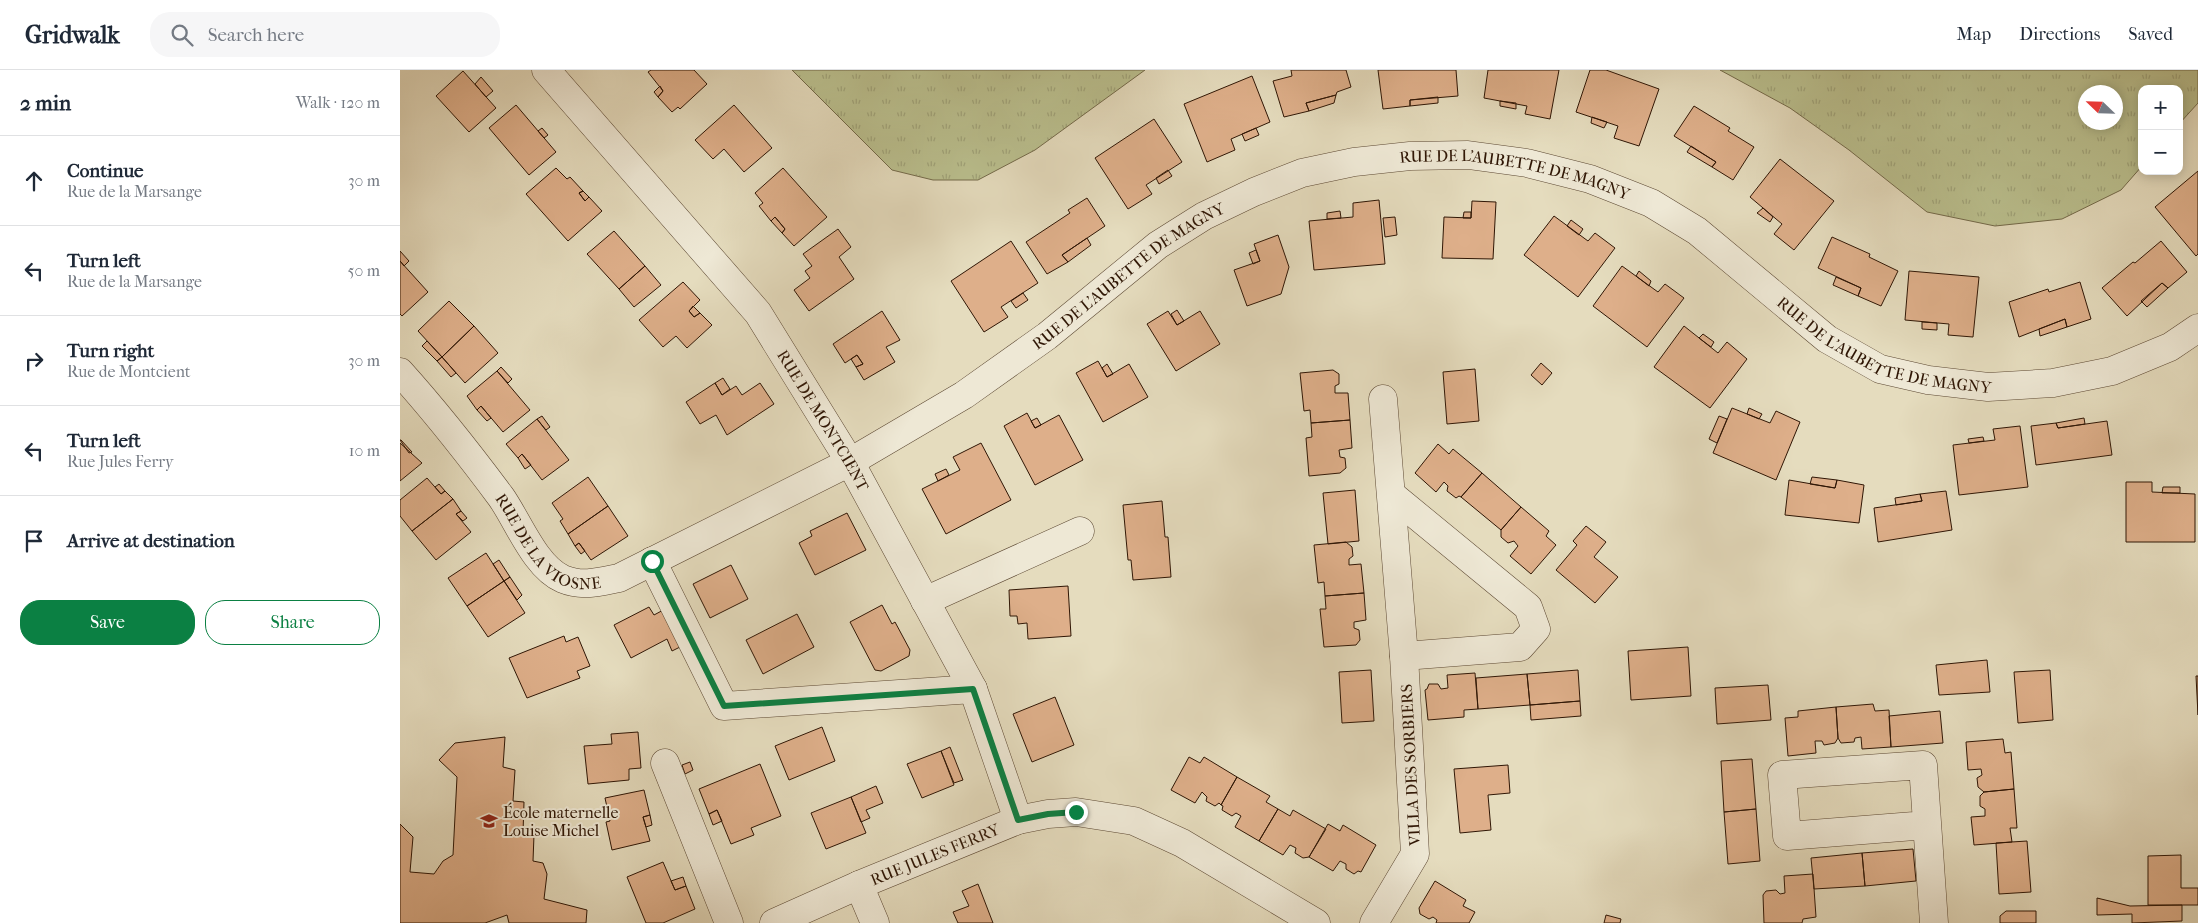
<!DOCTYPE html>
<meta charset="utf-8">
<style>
:root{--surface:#fff;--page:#f6f6f7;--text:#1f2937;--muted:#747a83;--line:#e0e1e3;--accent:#0b8043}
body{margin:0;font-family:"IM FELL French Canon",serif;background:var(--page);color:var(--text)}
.controls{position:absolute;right:15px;top:15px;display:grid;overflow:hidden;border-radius:10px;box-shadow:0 2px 12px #0003}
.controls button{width:45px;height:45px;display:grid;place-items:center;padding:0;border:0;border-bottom:1px solid var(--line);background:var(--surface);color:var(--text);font:25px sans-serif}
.compass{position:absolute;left:1678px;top:15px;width:45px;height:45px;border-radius:50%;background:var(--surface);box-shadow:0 2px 12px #0003;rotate:293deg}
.stop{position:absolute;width:15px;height:15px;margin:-11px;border:4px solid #0b8043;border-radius:50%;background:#fff}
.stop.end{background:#0b8043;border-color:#fff;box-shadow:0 1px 5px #0008}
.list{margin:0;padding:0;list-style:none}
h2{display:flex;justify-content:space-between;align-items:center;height:65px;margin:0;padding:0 20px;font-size:21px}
h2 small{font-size:16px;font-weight:400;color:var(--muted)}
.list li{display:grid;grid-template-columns:32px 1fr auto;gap:15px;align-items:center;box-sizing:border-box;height:90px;padding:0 20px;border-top:1px solid var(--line)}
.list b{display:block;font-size:19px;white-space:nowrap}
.list p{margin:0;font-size:16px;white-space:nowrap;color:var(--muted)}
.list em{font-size:16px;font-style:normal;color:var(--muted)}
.actions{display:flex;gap:10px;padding:15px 20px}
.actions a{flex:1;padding:11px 0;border:1px solid var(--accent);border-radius:20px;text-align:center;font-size:18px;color:var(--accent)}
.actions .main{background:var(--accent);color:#fff}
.icon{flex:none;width:28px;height:28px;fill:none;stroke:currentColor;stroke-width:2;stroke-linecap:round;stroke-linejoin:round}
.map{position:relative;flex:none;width:1798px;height:853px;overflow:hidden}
header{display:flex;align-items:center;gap:30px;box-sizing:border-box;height:70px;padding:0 25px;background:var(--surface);border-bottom:1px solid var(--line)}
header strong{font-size:24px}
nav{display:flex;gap:28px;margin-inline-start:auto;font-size:18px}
.search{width:350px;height:45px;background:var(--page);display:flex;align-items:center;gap:12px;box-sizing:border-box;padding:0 18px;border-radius:20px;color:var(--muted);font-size:19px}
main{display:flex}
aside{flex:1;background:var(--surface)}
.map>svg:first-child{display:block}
.grass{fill:url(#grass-tufts);stroke:#746a4a;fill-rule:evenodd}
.building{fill:#deaf8a;stroke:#2f1605}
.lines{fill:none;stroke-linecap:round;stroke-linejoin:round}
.minor-casing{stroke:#5c4833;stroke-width:29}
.minor{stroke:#eee8d5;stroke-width:28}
.route{stroke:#0b8043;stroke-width:6}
.labels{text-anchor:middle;stroke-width:4;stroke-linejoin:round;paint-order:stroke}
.street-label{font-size:16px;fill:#2f1605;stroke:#eee8d5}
.poi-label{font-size:16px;fill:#2f1605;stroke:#eee8d5;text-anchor:start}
</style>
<header>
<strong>Gridwalk</strong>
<div class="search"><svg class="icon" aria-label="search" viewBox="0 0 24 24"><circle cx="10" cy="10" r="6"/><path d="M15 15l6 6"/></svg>Search here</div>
<nav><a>Map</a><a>Directions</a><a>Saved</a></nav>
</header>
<main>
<aside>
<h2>2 min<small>Walk · 120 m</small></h2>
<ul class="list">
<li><svg class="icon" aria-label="ahead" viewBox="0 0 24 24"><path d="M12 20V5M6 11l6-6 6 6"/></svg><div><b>Continue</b><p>Rue de la Marsange</p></div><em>30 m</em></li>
<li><svg class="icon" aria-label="left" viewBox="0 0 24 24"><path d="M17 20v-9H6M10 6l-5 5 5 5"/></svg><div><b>Turn left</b><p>Rue de la Marsange</p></div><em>50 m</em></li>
<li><svg class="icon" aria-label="right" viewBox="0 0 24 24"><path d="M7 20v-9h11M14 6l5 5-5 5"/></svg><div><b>Turn right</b><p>Rue de Montcient</p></div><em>30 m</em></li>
<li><svg class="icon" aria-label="left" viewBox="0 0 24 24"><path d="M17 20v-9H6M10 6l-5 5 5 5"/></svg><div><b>Turn left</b><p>Rue Jules Ferry</p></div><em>10 m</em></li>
<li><svg class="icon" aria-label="arrive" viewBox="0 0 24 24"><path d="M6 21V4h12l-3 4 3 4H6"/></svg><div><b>Arrive at destination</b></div></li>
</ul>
<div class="actions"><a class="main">Save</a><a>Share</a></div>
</aside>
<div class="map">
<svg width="1798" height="853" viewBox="0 0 1798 853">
<defs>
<pattern id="grass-tufts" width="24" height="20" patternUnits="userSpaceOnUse" patternTransform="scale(1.25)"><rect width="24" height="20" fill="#babf8e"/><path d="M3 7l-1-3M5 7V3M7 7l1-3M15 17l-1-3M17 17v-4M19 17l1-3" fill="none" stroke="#a0a379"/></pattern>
</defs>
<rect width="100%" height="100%" fill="#e5dcbe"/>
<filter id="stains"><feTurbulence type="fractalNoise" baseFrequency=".004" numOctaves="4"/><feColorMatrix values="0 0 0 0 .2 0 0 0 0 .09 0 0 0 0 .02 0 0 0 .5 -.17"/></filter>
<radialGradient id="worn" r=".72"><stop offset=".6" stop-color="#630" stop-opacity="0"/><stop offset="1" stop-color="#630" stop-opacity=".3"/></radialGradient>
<path class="grass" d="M 392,0 L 745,0 L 635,80 L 578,110 L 533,110 L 492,100 Z
M 1320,0 L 1798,0 L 1798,33 L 1779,54 L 1779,19 L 1742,19 L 1742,96 L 1721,120 L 1662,149 L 1595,156 L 1527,142 L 1449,80 L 1390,38 ZM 1686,22 L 1716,22 L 1716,52 L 1686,52 Z"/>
<path class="building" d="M 251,0 L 294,0 L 307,14 L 280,39 L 278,37 L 272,42 L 258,27 L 263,21 L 248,2 Z
M 891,0 L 946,0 L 951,17 L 937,22 L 936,25 L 906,33 L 909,41 L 884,47 L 873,11 L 892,6 Z
M 978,0 L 1056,0 L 1058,26 L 1010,30 L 1010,36 L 983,39 Z
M 1088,0 L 1159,0 L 1150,49 L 1125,44 L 1127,36 L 1084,28 Z
M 1190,0 L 1206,0 L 1259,19 L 1239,76 L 1214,68 L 1218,56 L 1176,42 Z
M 63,1 L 96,38 L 69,62 L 36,26 Z
M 852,6 L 870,52 L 831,69 L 835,80 L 807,92 L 784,34 Z
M 81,7 L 93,21 L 86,27 L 75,14 Z
M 260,16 L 263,21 L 258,27 L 254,22 Z
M 936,25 L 934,33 L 909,41 L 906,33 Z
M 1038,27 L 1038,33 L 1010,36 L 1010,30 Z
M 1100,31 L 1116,33 L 1116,39 L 1100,36 Z
M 116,35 L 156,82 L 129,105 L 89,58 Z
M 334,35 L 372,78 L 344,102 L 324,79 L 313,89 L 295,70 Z
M 1294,36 L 1330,58 L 1328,61 L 1354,77 L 1333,110 L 1312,97 L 1316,92 L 1274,66 Z
M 1192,47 L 1207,52 L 1204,58 L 1191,53 Z
M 754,49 L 782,92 L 746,115 L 752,124 L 728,139 L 695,88 Z
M 142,58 L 148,65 L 144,68 L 138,61 Z
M 856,58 L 859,65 L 845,71 L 842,64 Z
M 1291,76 L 1316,92 L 1312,97 L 1287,82 Z
M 1380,89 L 1434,131 L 1394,180 L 1374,164 L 1382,154 L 1350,127 Z
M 156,98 L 167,109 L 170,107 L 183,121 L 179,123 L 185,131 L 189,127 L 202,141 L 168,171 L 126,124 Z
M 383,98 L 427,147 L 394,176 L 382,163 L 385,159 L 375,147 L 371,151 L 359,136 L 363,133 L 355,123 Z
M 768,100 L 772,106 L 759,114 L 756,108 Z
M 1798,101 L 1798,184 L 1796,186 L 1755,137 Z
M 183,121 L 189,127 L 185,131 L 179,123 Z
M 687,128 L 705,156 L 662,185 L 668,192 L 647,204 L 626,172 L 670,143 L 668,140 Z
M 979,130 L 985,194 L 914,200 L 909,151 L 953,147 L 953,133 Z
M 1072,131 L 1096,132 L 1093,189 L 1042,188 L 1044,147 L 1071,148 Z
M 1363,138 L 1373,147 L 1370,152 L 1357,143 Z
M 940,141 L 941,148 L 927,149 L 927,143 Z
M 1064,142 L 1071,142 L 1071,148 L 1063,148 Z
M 1154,146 L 1188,171 L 1195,163 L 1215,178 L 1178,227 L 1124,185 Z
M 375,147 L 385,159 L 382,163 L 371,151 Z
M 995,147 L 997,165 L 985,167 L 983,148 Z
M 1171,150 L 1183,159 L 1179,165 L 1167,156 Z
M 438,159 L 451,177 L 439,187 L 454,209 L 409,241 L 394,220 L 410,208 L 405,201 L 412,196 L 403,184 Z
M 214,161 L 245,196 L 219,219 L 187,184 Z
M 878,165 L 889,197 L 881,224 L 847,236 L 834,200 L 860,191 L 854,174 Z
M 1432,167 L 1470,184 L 1469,187 L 1498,201 L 1481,236 L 1458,226 L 1461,218 L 1418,198 Z
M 687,168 L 691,175 L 668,192 L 662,185 Z
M 611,171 L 638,213 L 601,237 L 608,247 L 584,262 L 551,211 Z
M 1761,171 L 1787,202 L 1768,218 L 1762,213 L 1727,246 L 1702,218 L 1733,192 L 1735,193 Z
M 856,180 L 860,191 L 853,194 L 849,183 Z
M 0,181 L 9,191 L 4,196 L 0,191 Z
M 0,191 L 28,222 L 2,246 L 0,244 Z
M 245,196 L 261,215 L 234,237 L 219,219 Z
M 1222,196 L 1258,222 L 1265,214 L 1284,228 L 1247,277 L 1193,236 Z
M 1239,201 L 1251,211 L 1249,216 L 1236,206 Z
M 1509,201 L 1579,207 L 1573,267 L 1548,265 L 1549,254 L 1505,250 Z
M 1436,207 L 1461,218 L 1458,226 L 1433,215 Z
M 283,212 L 300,230 L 289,241 L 294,247 L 300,243 L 312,255 L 287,278 L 276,266 L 263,277 L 239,250 Z
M 1680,212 L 1691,249 L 1667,257 L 1665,249 L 1619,267 L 1609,232 L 1648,219 L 1649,222 Z
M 1762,213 L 1768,218 L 1747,237 L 1741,231 Z
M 623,223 L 628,230 L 616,238 L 611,231 Z
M 49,231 L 74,256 L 42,287 L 18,261 Z
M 293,236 L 300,243 L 294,247 L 289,241 Z
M 777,240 L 784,251 L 777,255 L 771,244 Z
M 482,241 L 500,270 L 486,277 L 495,292 L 464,310 L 456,297 L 463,294 L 457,285 L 445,293 L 433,274 Z
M 768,241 L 777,255 L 800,241 L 820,274 L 776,301 L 747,254 Z
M 1665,249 L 1667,257 L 1640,266 L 1639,259 Z
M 1522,252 L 1537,253 L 1537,260 L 1522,259 Z
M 74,256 L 98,283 L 65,313 L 42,287 Z
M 1284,256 L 1318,283 L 1327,272 L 1347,289 L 1310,338 L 1254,297 Z
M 1303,264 L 1314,272 L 1311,277 L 1299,268 Z
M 27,271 L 42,287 L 37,291 L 22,276 Z
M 457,285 L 463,294 L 456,297 L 451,289 Z
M 42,287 L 56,303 L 51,307 L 37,291 Z
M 698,291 L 707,307 L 729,294 L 748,327 L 703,352 L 676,303 Z
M 1141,293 L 1152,303 L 1142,315 L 1131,305 Z
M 707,294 L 713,304 L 707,307 L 702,298 Z
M 101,297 L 112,309 L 108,313 L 97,301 Z
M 1075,299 L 1079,351 L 1047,354 L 1043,302 Z
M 933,300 L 939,304 L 939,314 L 935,316 L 935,323 L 948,323 L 950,350 L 911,353 L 910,340 L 904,341 L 900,303 Z
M 97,301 L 130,340 L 103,362 L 81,336 L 77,340 L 67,326 Z
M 323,308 L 330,319 L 322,325 L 315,313 Z
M 315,313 L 322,325 L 336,316 L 342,325 L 360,313 L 374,334 L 327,365 L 316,345 L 300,354 L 286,332 Z
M 81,336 L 91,348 L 87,351 L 77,340 Z
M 1332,338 L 1370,353 L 1376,341 L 1400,352 L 1376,410 L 1313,383 Z
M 1349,338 L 1362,344 L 1359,349 L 1347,344 Z
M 627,343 L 635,358 L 659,345 L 683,390 L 635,415 L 604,356 Z
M 142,346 L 150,357 L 146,360 L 137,349 Z
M 1319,346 L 1327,349 L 1317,373 L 1309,369 Z
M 637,348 L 641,355 L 635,358 L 631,351 Z
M 1684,348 L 1685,354 L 1658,358 L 1656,353 Z
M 137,349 L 169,390 L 142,410 L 122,384 L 118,388 L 106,374 Z
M 950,350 L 952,378 L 939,380 L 940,387 L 945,388 L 946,398 L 940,403 L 909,406 L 906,368 L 912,367 L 911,353 Z
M 1707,351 L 1712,385 L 1636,395 L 1631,356 L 1656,353 L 1658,358 Z
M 1620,356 L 1628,417 L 1559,425 L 1553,375 L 1595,370 L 1593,359 Z
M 1583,367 L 1584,371 L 1569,373 L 1568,369 Z
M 0,370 L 1,370 L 12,382 L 9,383 Z
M 0,373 L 22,393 L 0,411 Z
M 581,373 L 611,430 L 546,464 L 522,419 L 560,400 L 553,387 Z
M 1038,374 L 1049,384 L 1053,379 L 1082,403 L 1061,427 L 1059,426 L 1056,428 L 1047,421 L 1048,416 L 1044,412 L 1036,422 L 1015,403 Z
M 122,384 L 131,395 L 125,399 L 118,388 Z
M 546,399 L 549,405 L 538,411 L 535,404 Z
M 1082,403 L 1121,437 L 1101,460 L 1061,427 Z
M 188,407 L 208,436 L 168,464 L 160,451 L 163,449 L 152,433 Z
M 1412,407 L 1437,410 L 1435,418 L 1410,414 Z
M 27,408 L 41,424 L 45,421 L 53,429 L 12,461 L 0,446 L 0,430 Z
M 1389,410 L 1435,418 L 1437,410 L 1464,415 L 1459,453 L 1385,445 Z
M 1726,412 L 1752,412 L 1752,422 L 1795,424 L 1795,472 L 1726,472 Z
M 39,414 L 45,421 L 41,424 L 35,417 Z
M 1763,417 L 1780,417 L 1780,423 L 1762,423 Z
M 955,420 L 959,471 L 928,474 L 923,423 Z
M 1546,421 L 1552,460 L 1478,472 L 1474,438 L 1522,431 L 1520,424 Z
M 1520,424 L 1522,431 L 1496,435 L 1495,428 Z
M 53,429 L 61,441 L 56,444 L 71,462 L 36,490 L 12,461 Z
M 762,431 L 765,467 L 768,467 L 771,507 L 733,510 L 731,490 L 728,490 L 723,435 Z
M 208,436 L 228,466 L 191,490 L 179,473 L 175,476 L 168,464 Z
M 1121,437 L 1149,461 L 1146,466 L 1156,475 L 1131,504 L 1110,486 L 1118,476 L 1114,471 L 1108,473 L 1101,467 L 1101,460 Z
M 61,441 L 67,448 L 63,451 L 56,444 Z
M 447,443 L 466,480 L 415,505 L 399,473 L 412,466 L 410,461 Z
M 1186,456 L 1206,472 L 1194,487 L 1218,507 L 1195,533 L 1156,500 L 1177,475 L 1173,471 Z
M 946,472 L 952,477 L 953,486 L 949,489 L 949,495 L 961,494 L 964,523 L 925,526 L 924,512 L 918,513 L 914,475 Z
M 179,473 L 185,481 L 181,484 L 175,476 Z
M 86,483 L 104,511 L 67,536 L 48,508 Z
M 99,490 L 110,507 L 104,511 L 93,494 Z
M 331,495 L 348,529 L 310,548 L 293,514 Z
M 110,507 L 122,525 L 117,530 L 104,511 Z
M 104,511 L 125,543 L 88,567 L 67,536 Z
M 668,516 L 671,566 L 628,569 L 627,553 L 618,554 L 617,546 L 610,546 L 609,520 Z
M 964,523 L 966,550 L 954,552 L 954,558 L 959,560 L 960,570 L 956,575 L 924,577 L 920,539 L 926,539 L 925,526 Z
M 482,535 L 492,554 L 495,552 L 510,580 L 509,586 L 481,601 L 475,600 L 450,552 Z
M 249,537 L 254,545 L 267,538 L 286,574 L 272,581 L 267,569 L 231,588 L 214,555 Z
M 397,544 L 414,577 L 363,604 L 346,570 Z
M 164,566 L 166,572 L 178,567 L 190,596 L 177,601 L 180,608 L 127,628 L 109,588 Z
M 1288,577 L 1291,626 L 1231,630 L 1228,581 Z
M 1587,590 L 1590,622 L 1539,625 L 1536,595 Z
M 971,600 L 974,651 L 942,653 L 939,602 Z
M 1178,600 L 1180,631 L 1130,635 L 1127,604 Z
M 1650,600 L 1653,650 L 1618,653 L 1614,602 Z
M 1075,603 L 1078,639 L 1064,640 L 1064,647 L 1028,650 L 1025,620 L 1027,619 L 1029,614 L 1038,614 L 1041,619 L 1048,618 L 1047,605 Z
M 1127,604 L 1130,635 L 1078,639 L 1076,608 Z
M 1796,606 L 1798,606 L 1798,645 Z
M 1368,615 L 1371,650 L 1317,654 L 1315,618 Z
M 655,627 L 674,675 L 632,692 L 613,644 Z
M 1180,631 L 1181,646 L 1131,650 L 1130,635 Z
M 1473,634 L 1475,641 L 1489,640 L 1491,677 L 1462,679 L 1461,667 L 1455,668 L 1454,672 L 1441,673 L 1438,668 L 1436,637 Z
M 1436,637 L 1438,668 L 1435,673 L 1424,675 L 1422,671 L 1415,671 L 1416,683 L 1388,686 L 1385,648 L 1398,647 L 1398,641 Z
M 1540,641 L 1543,673 L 1491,677 L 1489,646 Z
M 422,657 L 435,691 L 389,710 L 375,676 Z
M 238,662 L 241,698 L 229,699 L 229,710 L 188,714 L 184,676 L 212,674 L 211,664 Z
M 105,667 L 103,697 L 115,700 L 113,731 L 124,732 L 123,763 L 134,765 L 133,791 L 143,793 L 147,804 L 144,829 L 187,840 L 186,853 L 109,853 L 107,845 L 85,853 L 0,853 L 0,754 L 13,767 L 10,802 L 34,804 L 43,791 L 53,785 L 57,707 L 39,690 L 55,673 Z
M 1603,669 L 1605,683 L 1611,682 L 1614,719 L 1584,722 L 1578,717 L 1577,708 L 1582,705 L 1581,699 L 1568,700 L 1566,672 Z
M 550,677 L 563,710 L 554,713 L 541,681 Z
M 541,681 L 554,715 L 522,728 L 507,694 Z
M 789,687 L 800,693 L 804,687 L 837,707 L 821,735 L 819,733 L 815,736 L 806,731 L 807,727 L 802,722 L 795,733 L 771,720 Z
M 1352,689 L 1356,739 L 1324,742 L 1321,691 Z
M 290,692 L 293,700 L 285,704 L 282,695 Z
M 360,694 L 381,746 L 351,758 L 354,765 L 331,774 L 317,740 L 309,744 L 299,719 Z
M 1108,695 L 1110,723 L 1088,725 L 1091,760 L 1060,763 L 1054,699 Z
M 837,707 L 870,726 L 866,732 L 878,739 L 859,771 L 835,757 L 841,746 L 836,743 L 832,746 L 822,740 L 823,736 L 821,735 Z
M 476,716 L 483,733 L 466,740 L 470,748 L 461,752 L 451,727 Z
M 1614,719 L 1617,758 L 1610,758 L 1612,772 L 1574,775 L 1571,747 L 1585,746 L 1585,739 L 1580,736 L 1580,726 L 1584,722 Z
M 244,720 L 250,745 L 243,747 L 250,771 L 212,780 L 206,752 L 210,751 L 205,728 Z
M 451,727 L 466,763 L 426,779 L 411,743 Z
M 878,739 L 890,746 L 893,740 L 926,759 L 909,787 L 903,788 L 895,783 L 896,778 L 890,775 L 883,785 L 859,771 Z
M 1356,739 L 1360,791 L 1328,794 L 1324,742 Z
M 317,740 L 322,751 L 313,755 L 309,744 Z
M 250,745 L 252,755 L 246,757 L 243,747 Z
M 928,754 L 940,761 L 943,755 L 976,775 L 961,802 L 958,801 L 954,804 L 946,799 L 946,794 L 940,791 L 933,801 L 909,787 Z
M 1627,771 L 1631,822 L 1599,824 L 1596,773 Z
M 1513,779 L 1516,811 L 1465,816 L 1462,783 Z
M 1462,783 L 1465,816 L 1414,819 L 1411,788 Z
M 1781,785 L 1781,818 L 1798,818 L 1798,835 L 1748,835 L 1748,786 Z
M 263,792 L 275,820 L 286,816 L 295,839 L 263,853 L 246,853 L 227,807 Z
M 1413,804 L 1416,847 L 1403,849 L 1402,853 L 1364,853 L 1363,825 L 1366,821 L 1376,820 L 1380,824 L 1385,823 L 1384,806 Z
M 283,807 L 286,816 L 275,820 L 271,811 Z
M 1035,811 L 1066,830 L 1063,836 L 1075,842 L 1069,853 L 1036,853 L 1037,850 L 1033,847 L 1029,849 L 1020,844 L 1019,838 Z
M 578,814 L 593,853 L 558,853 L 553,842 L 569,836 L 562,821 Z
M 1697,828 L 1730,836 L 1782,835 L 1782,851 L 1732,853 L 1732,844 L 1697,845 Z
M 1606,841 L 1636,841 L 1636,853 L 1600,853 L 1600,846 Z
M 1206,845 L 1221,849 L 1220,853 L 1204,853 Z"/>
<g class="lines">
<g class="minor-casing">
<g id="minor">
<path id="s1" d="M 146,0 L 358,243 L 450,392 L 573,619 L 618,750"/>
<path id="s2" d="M 0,302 C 36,342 69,384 101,427 C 118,451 135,497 163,509 C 182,517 199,512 219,508 L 450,392 L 564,325 L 647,266 L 758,175 L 804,146 L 854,122 L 902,103 L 954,92 L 1010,86 L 1068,85 L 1127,93 L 1190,109 L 1251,133 L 1297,161 L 1427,269 L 1480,299 L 1528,310 L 1588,317 L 1653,313 L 1712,301 L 1770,277 L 1798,258"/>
<path d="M 993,426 L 1128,537 L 1136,559 L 1120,577 L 1004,586"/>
<path d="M 252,491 L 324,636 L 573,619"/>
<path d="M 525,531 L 680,461"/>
<path d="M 265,693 L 329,853"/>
<path d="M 1527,755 L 1387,766 L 1382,705 L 1523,695 L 1534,853"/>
<path d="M 459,815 L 475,853"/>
<path id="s3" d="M 374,853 L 459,815 L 618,750 L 648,744 L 676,742 L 734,751 L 782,773 L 916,853"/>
<path d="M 974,853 L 1015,784 L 1004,586 L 983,329"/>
</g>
</g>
<use href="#minor" class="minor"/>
</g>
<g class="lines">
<path class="route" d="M 252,491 L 324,636 L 573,619 L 618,750 L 648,744 L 676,742"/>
</g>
<defs>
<g id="school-bare" transform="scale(1.35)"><path d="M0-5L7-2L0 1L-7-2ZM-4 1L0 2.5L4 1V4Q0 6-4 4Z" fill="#8f2418" stroke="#eee8d5" stroke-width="2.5" paint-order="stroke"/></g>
</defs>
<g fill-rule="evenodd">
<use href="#school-bare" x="89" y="751"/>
</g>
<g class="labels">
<g class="street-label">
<text dy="6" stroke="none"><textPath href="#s2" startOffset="1336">RUE DE L'AUBETTE DE MAGNY</textPath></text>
<text dy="6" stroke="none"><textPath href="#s2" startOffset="916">RUE DE L'AUBETTE DE MAGNY</textPath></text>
<text dy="6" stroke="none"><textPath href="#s2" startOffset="1756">RUE DE L'AUBETTE DE MAGNY</textPath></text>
<text dy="6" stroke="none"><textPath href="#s1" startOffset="448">RUE DE MONTCIENT</textPath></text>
<text dy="6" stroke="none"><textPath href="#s2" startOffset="231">RUE DE LA VIOSNE</textPath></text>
<text transform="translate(1010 695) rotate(-93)" y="6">VILLA DES SORBIERS</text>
<text dy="6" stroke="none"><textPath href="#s3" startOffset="175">RUE JULES FERRY</textPath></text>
</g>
<g class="poi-label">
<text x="103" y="748">École maternelle<tspan x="103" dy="18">Louise Michel</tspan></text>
</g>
</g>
<rect width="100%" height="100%" filter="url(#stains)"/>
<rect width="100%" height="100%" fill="url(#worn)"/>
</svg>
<div class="controls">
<button>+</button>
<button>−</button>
</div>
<svg class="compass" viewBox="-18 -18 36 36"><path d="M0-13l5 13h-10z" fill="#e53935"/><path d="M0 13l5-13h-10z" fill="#747a83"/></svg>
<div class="stop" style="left:252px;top:491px"></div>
<div class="stop end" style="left:676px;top:742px"></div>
</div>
</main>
